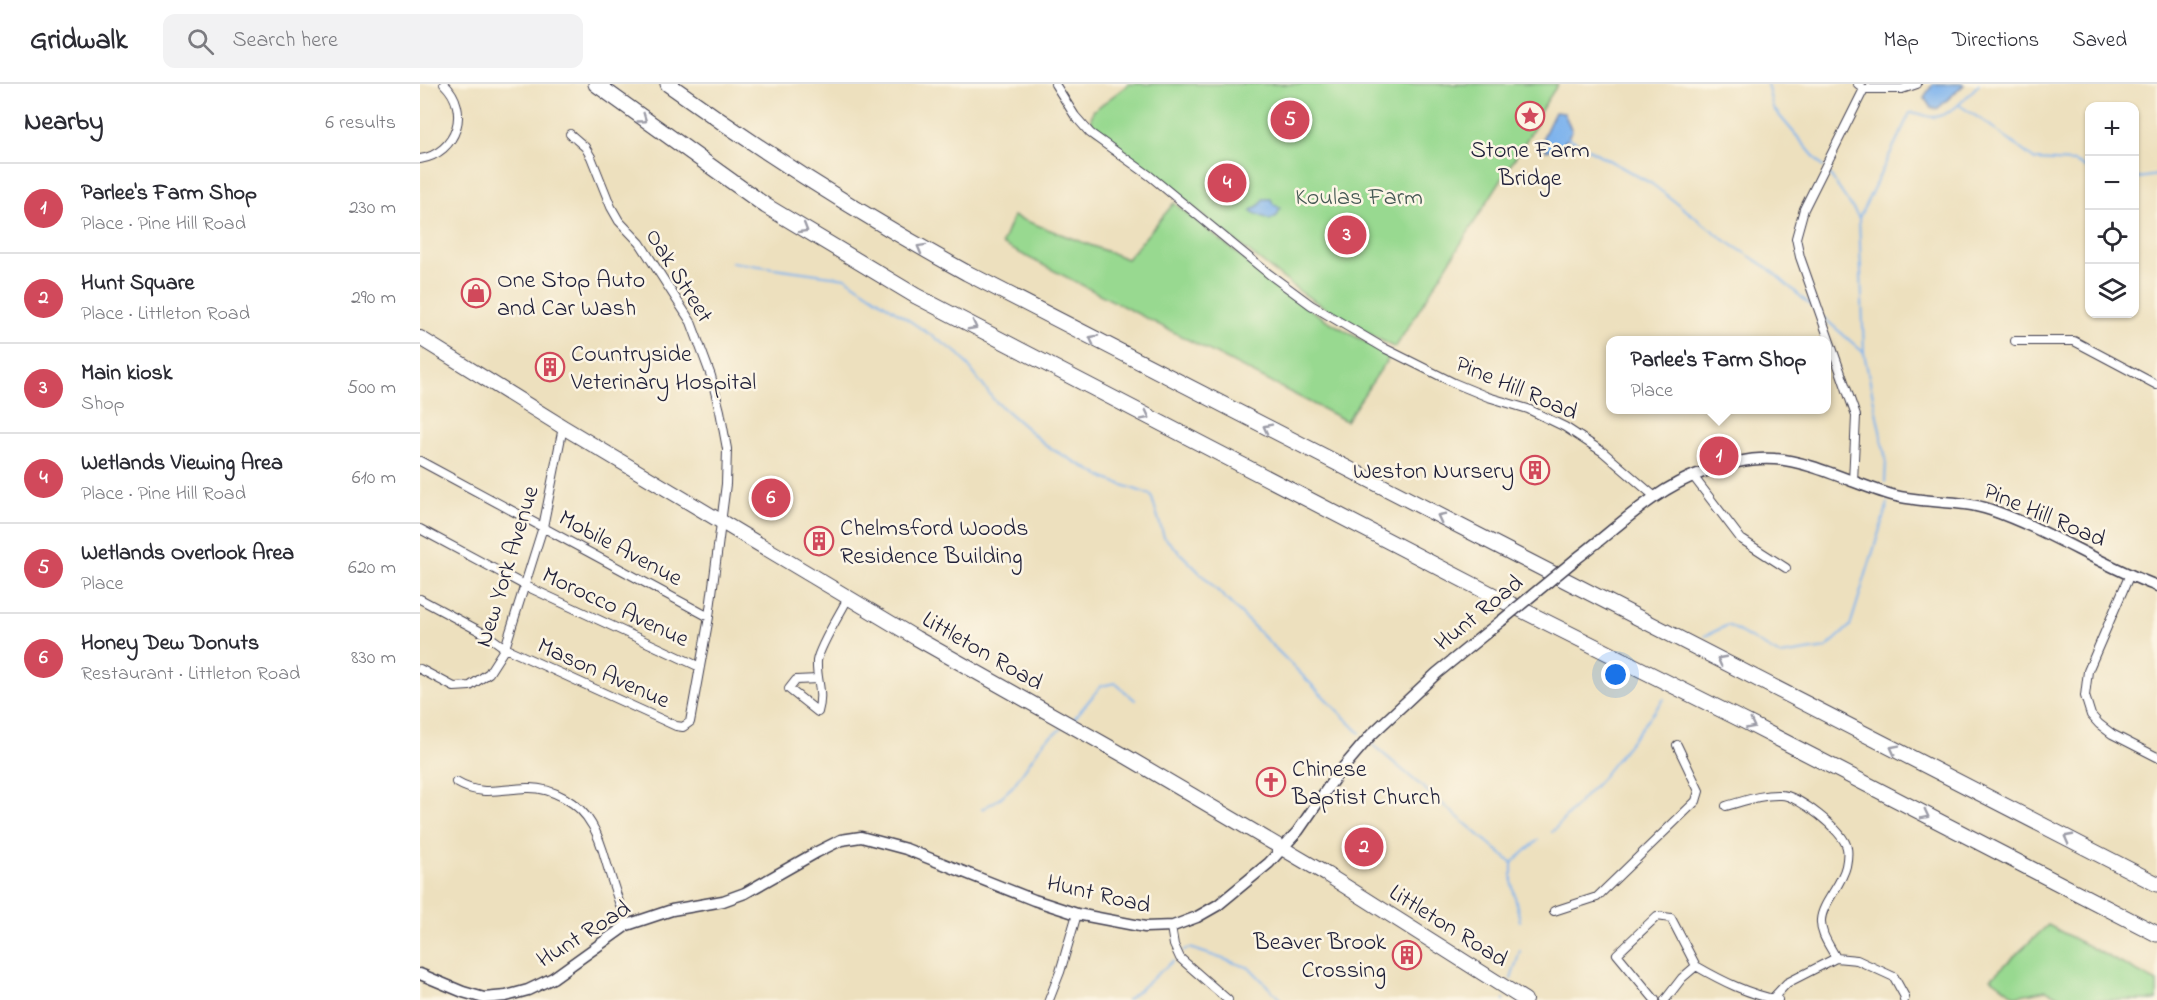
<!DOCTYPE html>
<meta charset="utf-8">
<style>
:root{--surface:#fff;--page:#f2f2f3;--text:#2b2b33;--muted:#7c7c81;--line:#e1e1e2;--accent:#d1495b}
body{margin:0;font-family:"Indie Flower",sans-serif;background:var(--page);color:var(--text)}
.controls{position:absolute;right:18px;top:18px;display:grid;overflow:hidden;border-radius:12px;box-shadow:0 2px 4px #0004}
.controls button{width:54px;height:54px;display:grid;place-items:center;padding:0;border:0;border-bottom:2px solid var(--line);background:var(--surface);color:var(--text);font:30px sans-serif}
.you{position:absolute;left:1196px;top:591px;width:21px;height:21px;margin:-15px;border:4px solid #fff;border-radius:50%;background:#1a73e8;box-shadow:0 0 0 9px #1a73e833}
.badge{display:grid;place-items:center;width:39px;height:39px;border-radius:50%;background:var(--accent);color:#fff;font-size:20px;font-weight:700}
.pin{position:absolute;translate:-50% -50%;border:3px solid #fff;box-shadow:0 2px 6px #0006}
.popup{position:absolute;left:1186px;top:252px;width:225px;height:78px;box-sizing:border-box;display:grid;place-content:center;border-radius:12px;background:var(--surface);filter:drop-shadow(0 2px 4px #0005);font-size:20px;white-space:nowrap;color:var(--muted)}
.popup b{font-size:22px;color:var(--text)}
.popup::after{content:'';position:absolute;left:50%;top:100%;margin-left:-12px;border:12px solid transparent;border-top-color:var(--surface)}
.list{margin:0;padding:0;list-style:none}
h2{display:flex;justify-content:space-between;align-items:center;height:78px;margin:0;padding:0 24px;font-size:26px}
h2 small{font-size:20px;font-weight:400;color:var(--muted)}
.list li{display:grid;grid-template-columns:39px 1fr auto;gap:18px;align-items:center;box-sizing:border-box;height:90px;padding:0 24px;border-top:2px solid var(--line)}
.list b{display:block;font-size:22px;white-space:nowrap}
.list p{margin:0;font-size:20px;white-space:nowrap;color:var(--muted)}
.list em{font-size:20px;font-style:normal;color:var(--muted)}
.icon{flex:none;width:33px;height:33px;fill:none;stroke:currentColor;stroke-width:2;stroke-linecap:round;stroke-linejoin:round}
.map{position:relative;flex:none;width:1737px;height:916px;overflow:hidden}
header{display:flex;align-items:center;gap:36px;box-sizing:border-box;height:84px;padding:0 30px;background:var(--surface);border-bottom:2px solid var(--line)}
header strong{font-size:28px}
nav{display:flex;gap:33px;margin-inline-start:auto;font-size:21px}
.search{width:420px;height:54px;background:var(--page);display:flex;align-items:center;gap:15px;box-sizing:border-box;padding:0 21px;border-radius:12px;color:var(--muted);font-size:22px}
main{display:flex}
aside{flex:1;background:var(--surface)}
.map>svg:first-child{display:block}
.green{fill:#98d990;stroke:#5d7e66;stroke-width:1.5}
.water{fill:#7fb4ed;stroke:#506b94;stroke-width:1.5}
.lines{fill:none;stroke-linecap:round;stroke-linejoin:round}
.stream{stroke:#7fb4ed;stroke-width:2}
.minor-casing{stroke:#403e4f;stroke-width:10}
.tertiary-casing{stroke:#403e4f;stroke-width:13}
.primary-casing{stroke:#403e4f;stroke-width:16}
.motorway-casing{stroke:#403e4f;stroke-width:17}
.minor{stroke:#fff;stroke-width:8}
.tertiary{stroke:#fff;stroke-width:10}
.primary{stroke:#fff;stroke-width:14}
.motorway{stroke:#fff;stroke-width:15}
.tertiary-bridge-casing{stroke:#403e4f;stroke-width:13;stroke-linecap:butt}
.tertiary-bridge{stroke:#fff;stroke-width:10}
.oneway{stroke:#9c9ca7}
.labels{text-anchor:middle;stroke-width:5;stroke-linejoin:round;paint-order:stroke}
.poi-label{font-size:24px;fill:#22223b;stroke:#fcf5e5;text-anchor:start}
.park-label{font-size:24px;fill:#455954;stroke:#fcf5e5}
.street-label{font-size:24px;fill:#22223b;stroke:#fcf5e5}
</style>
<header>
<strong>Gridwalk</strong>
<div class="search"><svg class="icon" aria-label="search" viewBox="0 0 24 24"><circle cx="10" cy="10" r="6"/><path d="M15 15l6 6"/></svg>Search here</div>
<nav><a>Map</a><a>Directions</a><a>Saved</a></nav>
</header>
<main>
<aside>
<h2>Nearby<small>6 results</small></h2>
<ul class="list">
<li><span class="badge">1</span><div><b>Parlee's Farm Shop</b><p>Place · Pine Hill Road</p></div><em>230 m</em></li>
<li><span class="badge">2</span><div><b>Hunt Square</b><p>Place · Littleton Road</p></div><em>290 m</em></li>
<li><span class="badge">3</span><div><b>Main kiosk</b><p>Shop</p></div><em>500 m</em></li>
<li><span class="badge">4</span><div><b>Wetlands Viewing Area</b><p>Place · Pine Hill Road</p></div><em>610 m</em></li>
<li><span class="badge">5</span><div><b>Wetlands Overlook Area</b><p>Place</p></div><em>620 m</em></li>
<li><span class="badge">6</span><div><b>Honey Dew Donuts</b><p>Restaurant · Littleton Road</p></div><em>830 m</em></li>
</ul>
</aside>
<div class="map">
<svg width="1737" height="916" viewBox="0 0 1737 916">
<rect width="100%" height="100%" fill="#fcf5e5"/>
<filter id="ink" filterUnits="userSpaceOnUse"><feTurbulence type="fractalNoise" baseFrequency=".0167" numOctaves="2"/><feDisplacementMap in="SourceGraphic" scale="12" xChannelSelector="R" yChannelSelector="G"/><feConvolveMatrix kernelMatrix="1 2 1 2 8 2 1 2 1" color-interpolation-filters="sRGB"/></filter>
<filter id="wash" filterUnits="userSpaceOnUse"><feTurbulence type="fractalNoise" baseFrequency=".008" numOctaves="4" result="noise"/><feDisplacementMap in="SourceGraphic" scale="24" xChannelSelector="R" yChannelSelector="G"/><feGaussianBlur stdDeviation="1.35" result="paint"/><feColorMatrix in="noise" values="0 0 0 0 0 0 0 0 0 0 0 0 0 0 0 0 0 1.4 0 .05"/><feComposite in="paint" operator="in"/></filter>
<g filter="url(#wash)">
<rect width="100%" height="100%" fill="#ede0be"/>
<path class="green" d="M 709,0 L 1138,0 L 1114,37 L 1117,39 L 975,264 L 922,235 L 882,209 L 793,140 L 713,73 L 675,46 L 671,35 L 673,27 Z
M 754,119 L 878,218 L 903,234 L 970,272 L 926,337 L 582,160 L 593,132 L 707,175 Z
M 1628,841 L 1737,898 L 1737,916 L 1647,916 L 1626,906 L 1596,912 L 1571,894 Z"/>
<path class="water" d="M 1513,0 L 1543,0 L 1544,1 L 1517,25 L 1511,24 L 1504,13 Z
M 1135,28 L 1144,29 L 1152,47 L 1142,62 L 1126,67 L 1123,53 Z
M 843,115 L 851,115 L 853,120 L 860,124 L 857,132 L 850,136 L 830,127 L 841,120 Z"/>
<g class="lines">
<path class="stream" d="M 1347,0 L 1353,24 L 1403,83
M 1539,21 L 1568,40 L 1615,76 L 1654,78 L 1670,85
M 1145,52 L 1232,100 L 1306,157 L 1348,184 L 1396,226
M 1407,87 L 1439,134
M 1714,95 L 1737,91
M 311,178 L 426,194 L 539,270 L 574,316 L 628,363 L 686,395 L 731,411 L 744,453 L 940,649
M 1404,234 L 1443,268
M 1465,398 L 1466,376 L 1444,269 L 1439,134 L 1490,29 C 1499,27 1504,33 1513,33 C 1532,32 1546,13 1559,0
M 1285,552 L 1308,541 L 1360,571 L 1406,564 L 1430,542 L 1468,419
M 653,636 L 681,602 L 695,599 L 715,616
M 953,661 L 1092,779
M 562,725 L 579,715 L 593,702 L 625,656 L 641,645
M 1132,748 L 1180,696 L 1244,615
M 1100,837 L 1092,799 L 1092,779 L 1118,756
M 763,867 L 770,864 L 830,884 L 861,916
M 1091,895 L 1100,867
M 707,916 L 753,877
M 1084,916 L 1084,915"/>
</g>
</g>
<g filter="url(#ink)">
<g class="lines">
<g class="minor-casing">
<path id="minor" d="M 635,0 L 655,32 L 670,49 L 730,92 L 849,190 L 891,221 L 964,264 L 1034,299 L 1068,313 L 1108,325 L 1145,343 L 1183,368 L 1234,412
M 1444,5 L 1482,5 L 1497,0
M 0,75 C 37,69 51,26 24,0
M 1595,257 L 1654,257 L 1737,301
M 0,377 L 289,533
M 1273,392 L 1321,455 L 1366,484
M 1433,398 L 1436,332 L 1380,173 L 1376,154 L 1384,125 L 1444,5 L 1438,0
M 0,445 L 106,502 L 280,583
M 1710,490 L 1668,587 L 1665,612 L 1671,631 L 1679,640 L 1692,650 L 1737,673
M 0,515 L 67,551 L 85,564 L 256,642 L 263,643 L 270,638 L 289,533 L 306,400 L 307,365 L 300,327 L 291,292 L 271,238 L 220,159 L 199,137 L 191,123 L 171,73 L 165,63 L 150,50
M 0,585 L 34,603 L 50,602 L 69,589 L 85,564 L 123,443 L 143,343
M 398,595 L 376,596 L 369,605 L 398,628 C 404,607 396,597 397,577 C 399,563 421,528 428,514
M 36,698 C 61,713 80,705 107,704 C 132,703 160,719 172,741 C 180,754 184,770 188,784 C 194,803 200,822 207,841
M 1306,722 C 1324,717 1342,710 1361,711 C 1378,711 1424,747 1427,764 C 1428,769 1427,777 1426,782 C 1422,801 1402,819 1401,836 C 1400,850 1410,862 1416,874 L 1437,876 L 1474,893 L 1485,913 L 1484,916
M 1134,827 L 1177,813 L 1276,717 L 1279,707 L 1257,661
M 751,843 L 754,861 L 760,874 L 808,916
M 1276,882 C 1302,897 1328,910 1358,916
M 1352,915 L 1367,899 L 1416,874
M 629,916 L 640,888 L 657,830
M 1235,916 L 1197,870 L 1237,832 L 1251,834 L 1276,882 L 1262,894 L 1245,916"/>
</g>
<g class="tertiary-casing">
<path id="tertiary" d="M 1156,475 C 1197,444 1234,405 1283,388 C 1305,380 1332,373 1355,375 C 1390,377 1437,401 1472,411 C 1505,420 1539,415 1571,426 C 1629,446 1680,481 1737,502
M 0,890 L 43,908 L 64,914 L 86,912 L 108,906 L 133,894 L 207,841 L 252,826 L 303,817 L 325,809 L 397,768 L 421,756 L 441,753 L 486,765 L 614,816 L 657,830 L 725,843 L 753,842 L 777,833 L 798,821 L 849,779 L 878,747 L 916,692 L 951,651 L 1017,589 L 1081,537"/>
</g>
<g class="primary-casing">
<path id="primary" d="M 0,254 L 143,343 L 496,554 L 707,673 L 906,790 L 1105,916"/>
</g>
<g class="motorway-casing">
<path id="motorway" d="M 176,0 L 346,122 L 496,212 L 1090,520 L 1328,639 L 1737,850
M 248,0 C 344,69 443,132 547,189 L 1737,800"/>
</g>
<use href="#minor" class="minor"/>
<use href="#tertiary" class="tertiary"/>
<use href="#primary" class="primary"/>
<use href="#motorway" class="motorway"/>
<g class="tertiary-bridge-casing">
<path id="tertiary-bridge" d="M 1081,537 L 1156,475"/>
</g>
<use href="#tertiary-bridge" class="tertiary-bridge"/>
</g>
<defs><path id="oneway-chevron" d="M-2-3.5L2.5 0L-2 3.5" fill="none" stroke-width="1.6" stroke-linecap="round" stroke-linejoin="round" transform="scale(1.5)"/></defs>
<g class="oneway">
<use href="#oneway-chevron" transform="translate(223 35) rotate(36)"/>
<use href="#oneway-chevron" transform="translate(384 145) rotate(31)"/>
<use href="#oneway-chevron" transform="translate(501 164) rotate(-151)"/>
<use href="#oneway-chevron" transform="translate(553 242) rotate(28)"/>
<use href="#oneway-chevron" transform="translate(673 255) rotate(-153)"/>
<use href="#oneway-chevron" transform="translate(726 332) rotate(27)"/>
<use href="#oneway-chevron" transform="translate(847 344) rotate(-153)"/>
<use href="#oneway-chevron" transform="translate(1021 433) rotate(-153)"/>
<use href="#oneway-chevron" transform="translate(1301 576) rotate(-152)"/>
<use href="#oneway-chevron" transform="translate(1331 641) rotate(27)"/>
<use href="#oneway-chevron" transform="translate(1474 665) rotate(-153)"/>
<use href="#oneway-chevron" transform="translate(1505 731) rotate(27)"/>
<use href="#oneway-chevron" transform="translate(1648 754) rotate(-152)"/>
</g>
</g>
<defs>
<g id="sight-ring" transform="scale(1.5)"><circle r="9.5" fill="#fcf5e5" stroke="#d1495b" stroke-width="1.5"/><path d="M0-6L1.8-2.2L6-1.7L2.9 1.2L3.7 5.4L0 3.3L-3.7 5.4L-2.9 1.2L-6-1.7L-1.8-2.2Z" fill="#d1495b"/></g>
<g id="shop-ring" transform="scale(1.5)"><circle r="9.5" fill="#fcf5e5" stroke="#d1495b" stroke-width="1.5"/><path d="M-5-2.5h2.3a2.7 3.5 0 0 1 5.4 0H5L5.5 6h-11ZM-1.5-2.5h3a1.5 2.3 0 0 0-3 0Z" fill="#d1495b"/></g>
<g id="building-ring" transform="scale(1.5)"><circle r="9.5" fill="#fcf5e5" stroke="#d1495b" stroke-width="1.5"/><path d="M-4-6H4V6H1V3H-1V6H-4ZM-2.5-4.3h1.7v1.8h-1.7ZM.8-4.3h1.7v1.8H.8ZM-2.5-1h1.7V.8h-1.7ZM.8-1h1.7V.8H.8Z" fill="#d1495b"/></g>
<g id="church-ring" transform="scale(1.5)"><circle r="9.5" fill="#fcf5e5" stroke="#d1495b" stroke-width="1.5"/><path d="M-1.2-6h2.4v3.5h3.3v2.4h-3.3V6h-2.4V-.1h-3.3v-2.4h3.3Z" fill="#d1495b"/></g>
</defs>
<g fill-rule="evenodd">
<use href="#sight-ring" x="1110" y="32"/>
<use href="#shop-ring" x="56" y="209"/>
<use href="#building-ring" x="130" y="283"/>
<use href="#building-ring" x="1115" y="386"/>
<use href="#building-ring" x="399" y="457"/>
<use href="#church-ring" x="851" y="698"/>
<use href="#building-ring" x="987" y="871"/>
</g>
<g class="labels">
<g class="poi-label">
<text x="1110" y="73" text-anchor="middle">Stone Farm<tspan x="1110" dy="28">Bridge</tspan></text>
<text x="77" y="203">One Stop Auto<tspan x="77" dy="28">and Car Wash</tspan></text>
<text x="151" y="277">Countryside<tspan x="151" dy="28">Veterinary Hospital</tspan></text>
<text x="1094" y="394" text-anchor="end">Weston Nursery</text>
<text x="420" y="451">Chelmsford Woods<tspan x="420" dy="28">Residence Building</tspan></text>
<text x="872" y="692">Chinese<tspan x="872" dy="28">Baptist Church</tspan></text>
<text x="966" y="865" text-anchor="end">Beaver Brook<tspan x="966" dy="28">Crossing</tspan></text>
</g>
<g class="park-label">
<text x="939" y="120">Koulas Farm</text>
</g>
<g class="street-label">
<text transform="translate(260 191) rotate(58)" y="8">Oak Street</text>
<text transform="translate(1097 303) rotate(23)" y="8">Pine Hill Road</text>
<text transform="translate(1625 430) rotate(23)" y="8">Pine Hill Road</text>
<text transform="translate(201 463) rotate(28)" y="8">Mobile Avenue</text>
<text transform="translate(86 482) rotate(-73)" y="8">New York Avenue</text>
<text transform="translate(196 522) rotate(25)" y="8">Morocco Avenue</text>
<text transform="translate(1058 528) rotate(-39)" y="8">Hunt Road</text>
<text transform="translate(563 566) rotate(30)" y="8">Littleton Road</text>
<text transform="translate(184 588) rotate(24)" y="8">Mason Avenue</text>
<text transform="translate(679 809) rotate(13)" y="8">Hunt Road</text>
<text transform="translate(1029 841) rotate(32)" y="8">Littleton Road</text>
<text transform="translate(163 849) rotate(-32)" y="8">Hunt Road</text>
</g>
</g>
</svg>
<div class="controls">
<button>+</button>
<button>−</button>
<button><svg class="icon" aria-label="locate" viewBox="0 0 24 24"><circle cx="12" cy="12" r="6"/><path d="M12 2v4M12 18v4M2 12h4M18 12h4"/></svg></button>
<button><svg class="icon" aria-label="layers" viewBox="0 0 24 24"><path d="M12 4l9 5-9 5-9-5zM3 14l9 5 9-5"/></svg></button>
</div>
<div class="you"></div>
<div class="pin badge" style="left:1299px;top:372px">1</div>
<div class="popup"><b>Parlee's Farm Shop</b>Place</div>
<div class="pin badge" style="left:944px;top:763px">2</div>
<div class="pin badge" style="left:927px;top:151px">3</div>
<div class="pin badge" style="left:807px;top:99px">4</div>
<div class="pin badge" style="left:870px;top:36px">5</div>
<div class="pin badge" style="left:351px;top:414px">6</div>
</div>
</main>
